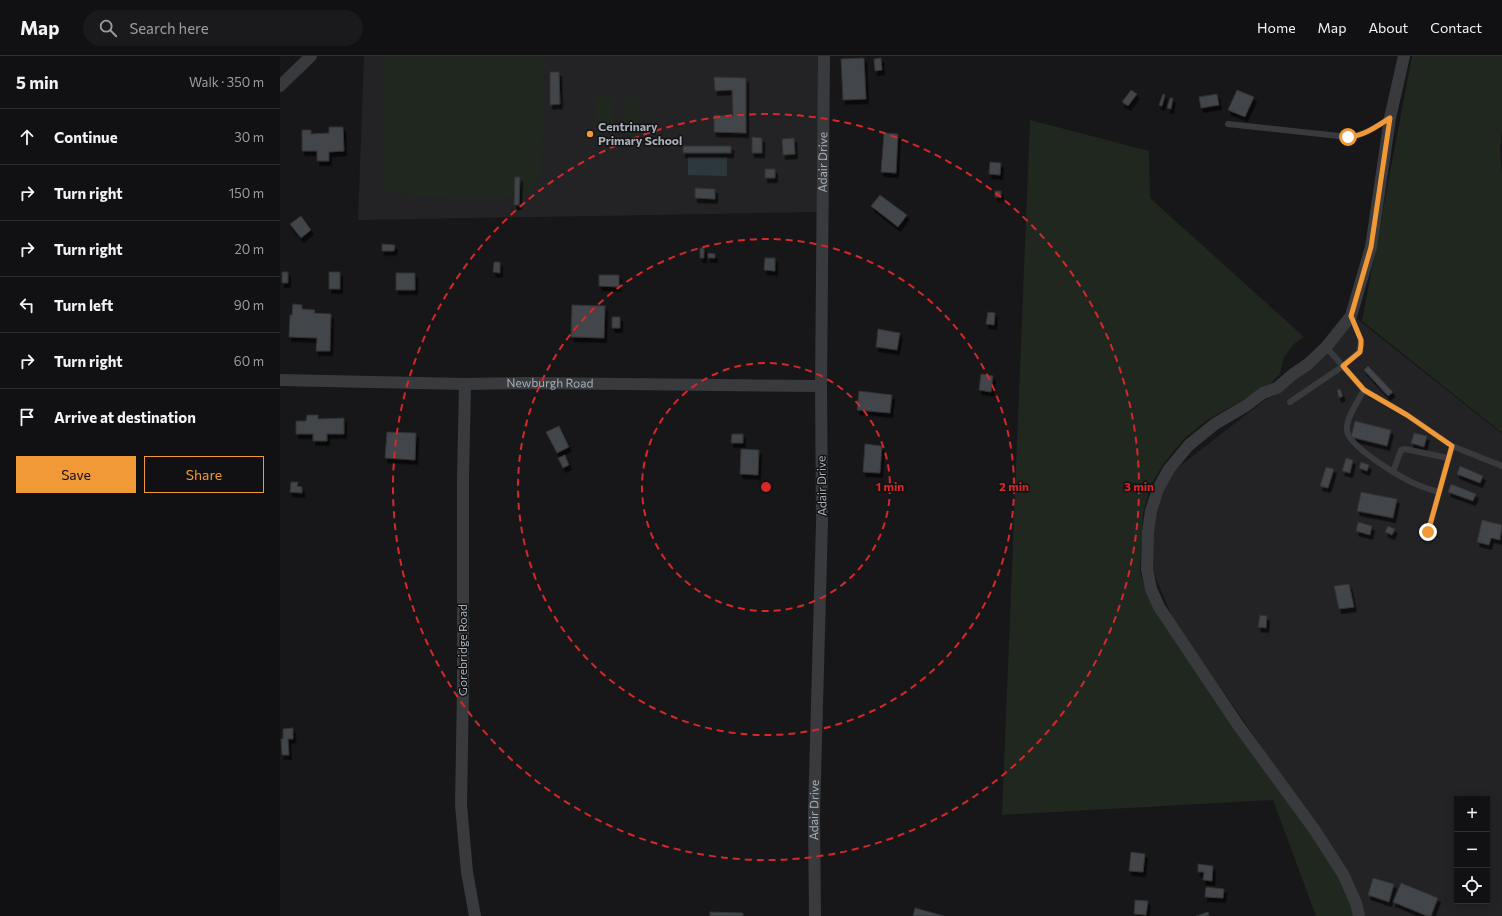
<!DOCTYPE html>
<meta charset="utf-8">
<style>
:root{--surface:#111113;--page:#1a1a1c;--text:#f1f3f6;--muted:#9c9da0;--line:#303133;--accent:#f19837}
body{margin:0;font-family:Commissioner,sans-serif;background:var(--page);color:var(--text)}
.controls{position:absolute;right:12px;bottom:12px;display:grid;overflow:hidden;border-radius:0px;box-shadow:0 2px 10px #0003}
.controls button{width:36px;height:36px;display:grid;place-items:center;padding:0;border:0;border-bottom:1px solid var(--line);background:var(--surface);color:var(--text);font:20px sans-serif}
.stop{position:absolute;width:12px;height:12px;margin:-9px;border:3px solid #f19837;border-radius:50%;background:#fff}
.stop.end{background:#f19837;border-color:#fff;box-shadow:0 1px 4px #0008}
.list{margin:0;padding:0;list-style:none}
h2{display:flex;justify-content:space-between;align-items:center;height:52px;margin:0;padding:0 16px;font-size:17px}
h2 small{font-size:13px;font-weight:400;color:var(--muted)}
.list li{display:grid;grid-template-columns:26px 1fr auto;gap:12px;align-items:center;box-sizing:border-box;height:56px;padding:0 16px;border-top:1px solid var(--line)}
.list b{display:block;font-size:15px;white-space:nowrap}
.list em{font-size:13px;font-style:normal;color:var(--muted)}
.actions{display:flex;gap:8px;padding:12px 16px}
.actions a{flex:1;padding:9px 0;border:1px solid var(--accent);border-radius:0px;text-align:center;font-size:14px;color:var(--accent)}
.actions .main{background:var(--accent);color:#111}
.icon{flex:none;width:22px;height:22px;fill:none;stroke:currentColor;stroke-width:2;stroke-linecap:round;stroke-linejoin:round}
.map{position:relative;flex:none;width:1222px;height:860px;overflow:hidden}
header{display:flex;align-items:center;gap:24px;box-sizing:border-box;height:56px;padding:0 20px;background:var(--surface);border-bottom:1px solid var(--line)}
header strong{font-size:19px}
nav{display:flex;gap:22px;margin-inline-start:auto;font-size:14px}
.search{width:280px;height:36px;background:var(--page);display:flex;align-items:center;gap:10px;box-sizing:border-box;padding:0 14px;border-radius:22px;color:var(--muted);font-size:15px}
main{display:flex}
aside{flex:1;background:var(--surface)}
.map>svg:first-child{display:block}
.built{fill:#232326;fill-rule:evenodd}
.green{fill:#1f271f}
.water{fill:#2d383d}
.building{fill:#434549;stroke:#313135;filter:url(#shadow)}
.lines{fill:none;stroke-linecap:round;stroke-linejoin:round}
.lane{stroke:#383a3e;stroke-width:6}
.street{stroke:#383a3e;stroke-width:12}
.route{stroke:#f19837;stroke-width:5}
.ring{fill:none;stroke:#d62828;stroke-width:2;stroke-dasharray:7 5}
.poi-dot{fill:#f19837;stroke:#121214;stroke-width:1.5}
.labels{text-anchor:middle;stroke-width:3;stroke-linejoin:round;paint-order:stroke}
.poi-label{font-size:12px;font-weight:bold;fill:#a9b0b9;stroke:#121214;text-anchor:start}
.street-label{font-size:12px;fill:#a9b0b9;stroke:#121214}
.centre{fill:#d62828;stroke:#121214;stroke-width:2}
.ring-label{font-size:12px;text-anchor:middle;font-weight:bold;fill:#d62828;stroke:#121214;stroke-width:3;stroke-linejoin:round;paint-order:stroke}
</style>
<header>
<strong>Map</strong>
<div class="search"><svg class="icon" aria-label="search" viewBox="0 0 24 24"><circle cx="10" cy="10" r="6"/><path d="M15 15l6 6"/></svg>Search here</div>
<nav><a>Home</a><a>Map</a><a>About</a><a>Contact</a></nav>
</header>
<main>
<aside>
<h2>5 min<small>Walk · 350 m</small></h2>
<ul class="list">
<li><svg class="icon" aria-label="ahead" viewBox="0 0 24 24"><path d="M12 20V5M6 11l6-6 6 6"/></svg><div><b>Continue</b></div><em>30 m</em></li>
<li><svg class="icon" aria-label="right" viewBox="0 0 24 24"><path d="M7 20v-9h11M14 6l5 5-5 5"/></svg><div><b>Turn right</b></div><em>150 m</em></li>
<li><svg class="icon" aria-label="right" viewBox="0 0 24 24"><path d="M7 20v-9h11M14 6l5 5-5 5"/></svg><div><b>Turn right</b></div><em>20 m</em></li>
<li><svg class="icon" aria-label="left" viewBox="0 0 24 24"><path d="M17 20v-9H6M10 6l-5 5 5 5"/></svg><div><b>Turn left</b></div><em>90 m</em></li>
<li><svg class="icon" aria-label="right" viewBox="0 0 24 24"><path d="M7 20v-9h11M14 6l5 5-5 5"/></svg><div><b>Turn right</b></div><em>60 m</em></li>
<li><svg class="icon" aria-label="arrive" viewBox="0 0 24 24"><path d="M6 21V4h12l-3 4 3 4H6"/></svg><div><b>Arrive at destination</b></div></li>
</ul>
<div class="actions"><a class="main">Save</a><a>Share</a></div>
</aside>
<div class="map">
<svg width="1222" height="860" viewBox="0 0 1222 860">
<defs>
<filter id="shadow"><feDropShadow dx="2.5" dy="4.5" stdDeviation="0" flood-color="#0009"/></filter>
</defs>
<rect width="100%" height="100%" fill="#171719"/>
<path class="built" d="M 84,0 L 540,0 L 538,156 L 78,164 Z
M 1076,262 L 1222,378 L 1222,860 L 1083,860 L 1069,817 L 893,563 L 871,510 L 875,455 L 892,416 L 985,344 L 997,338 ZM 1177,743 L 1207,743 L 1207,845 L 1177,845 Z"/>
<path class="green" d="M 104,0 L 264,0 L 262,115 L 253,134 L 248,138 L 228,142 L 171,142 L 102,136 Z
M 1132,0 L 1222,0 L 1222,72 L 1220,93 L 1222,118 L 1222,377 L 1082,265 Z
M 315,40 L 333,41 L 333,78 L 315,78 Z
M 344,42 L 361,42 L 361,79 L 343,79 Z
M 750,64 L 869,95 L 870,142 L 1024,281 L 1014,288 L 1004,301 L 1000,318 L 989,329 L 927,364 L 904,383 L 884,407 L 870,431 L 863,458 L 860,515 L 866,537 L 1062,819 L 1076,860 L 1036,860 L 993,744 L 722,759 Z"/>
<path class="water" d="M 408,101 L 447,101 L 447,120 L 408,119 Z"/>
<path class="building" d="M 584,2 L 586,43 L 563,44 L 561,3 Z
M 601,2 L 602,14 L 595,15 L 594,3 Z
M 270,16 L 279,16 L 280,48 L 270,49 Z
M 434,21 L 466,22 L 466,77 L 434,76 L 434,59 L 453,60 L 452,34 L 435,35 Z
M 851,34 L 857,38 L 848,50 L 842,46 Z
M 957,34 L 974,41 L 965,61 L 948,54 Z
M 883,38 L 885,39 L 882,50 L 879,49 Z
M 937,38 L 939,49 L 921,52 L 919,41 Z
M 890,42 L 893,42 L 891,53 L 887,52 Z
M 49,71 L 63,71 L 64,95 L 49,96 L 49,105 L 37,105 L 37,95 L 22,95 L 22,74 L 31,74 L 31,78 L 49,77 Z
M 604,77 L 618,78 L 616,117 L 601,116 Z
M 472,81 L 482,82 L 482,97 L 472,97 Z
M 514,82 L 515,98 L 503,99 L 502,83 Z
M 403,90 L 451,90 L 451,97 L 403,97 Z
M 710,106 L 721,107 L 720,119 L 709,118 Z
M 485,113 L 495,113 L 495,122 L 485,122 Z
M 235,121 L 240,121 L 239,149 L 234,149 Z
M 415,132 L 435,133 L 435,143 L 415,142 Z
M 715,135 L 721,135 L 721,141 L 715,141 Z
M 600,139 L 627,159 L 618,171 L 591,150 Z
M 21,160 L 31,174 L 21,182 L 10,168 Z
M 102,188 L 115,189 L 114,195 L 102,195 Z
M 420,192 L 424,192 L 424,202 L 420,202 Z
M 428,197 L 435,198 L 435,202 L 428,202 Z
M 485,202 L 495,202 L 495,215 L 484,214 Z
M 214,206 L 220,206 L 220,217 L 213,216 Z
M 2,216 L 8,216 L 8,227 L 2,227 Z
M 49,216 L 60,216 L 60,233 L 49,233 Z
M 116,217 L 135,217 L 135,234 L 116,234 Z
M 319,219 L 339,219 L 339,231 L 319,230 Z
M 13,248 L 22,249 L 22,253 L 35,254 L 34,257 L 51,258 L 50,295 L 36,295 L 37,282 L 9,281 L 10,259 L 12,259 Z
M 292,249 L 325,250 L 324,282 L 291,281 Z
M 708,256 L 715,257 L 714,269 L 706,268 Z
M 332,261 L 340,261 L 340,272 L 332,272 Z
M 598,273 L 620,277 L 617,294 L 596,291 Z
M 1088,310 L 1113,336 L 1108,340 L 1084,314 Z
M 701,318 L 713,320 L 711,336 L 699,334 Z
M 1060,333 L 1063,340 L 1059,342 L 1057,334 Z
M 579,335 L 612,339 L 610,357 L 577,354 Z
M 27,359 L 38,359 L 38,363 L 64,362 L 64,378 L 47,378 L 47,385 L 33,385 L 33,378 L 16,378 L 16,365 L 26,365 Z
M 1075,365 L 1111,374 L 1107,390 L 1071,381 Z
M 279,370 L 289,391 L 277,397 L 266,376 Z
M 107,376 L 136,377 L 135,404 L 105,402 Z
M 1134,377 L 1147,380 L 1144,391 L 1131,387 Z
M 452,378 L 463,378 L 463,387 L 451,387 Z
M 585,388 L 602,390 L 600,417 L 583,416 Z
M 461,393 L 479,394 L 478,419 L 460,418 Z
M 285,399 L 289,409 L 283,412 L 278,402 Z
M 1066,402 L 1073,404 L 1070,417 L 1062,415 Z
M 1081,406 L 1089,409 L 1087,415 L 1079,412 Z
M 1180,410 L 1203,420 L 1200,427 L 1177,418 Z
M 1046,411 L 1054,413 L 1048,432 L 1040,430 Z
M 11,426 L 18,426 L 17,430 L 22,431 L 22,437 L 10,436 Z
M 1171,428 L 1196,438 L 1193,445 L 1168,436 Z
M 1081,436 L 1117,443 L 1113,462 L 1077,455 Z
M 1202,464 L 1222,469 L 1220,484 L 1211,482 L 1209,489 L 1197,486 Z
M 1078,466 L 1092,470 L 1090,479 L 1076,475 Z
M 1108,470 L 1115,473 L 1112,479 L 1105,476 Z
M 1069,528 L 1074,551 L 1059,553 L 1054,530 Z
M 980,559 L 987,560 L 986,572 L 978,571 Z
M 13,672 L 13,683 L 8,683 L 9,699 L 2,699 L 1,683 L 3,683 L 3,673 Z
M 851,796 L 865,798 L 863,816 L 849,815 Z
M 918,808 L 933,810 L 932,825 L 923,824 L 924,816 L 918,816 Z
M 1093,822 L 1114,828 L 1109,846 L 1088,839 Z
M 1121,827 L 1158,842 L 1151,860 L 1147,860 L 1113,846 Z
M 926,831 L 944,833 L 943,842 L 925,841 Z
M 855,844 L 868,845 L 866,859 L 854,858 Z
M 635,852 L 664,860 L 633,860 Z
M 430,856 L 463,857 L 463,860 L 430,860 Z
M 928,856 L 929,860 L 916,860 Z"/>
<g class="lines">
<path class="lane" d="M 948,68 L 1068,81 C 1084,80 1097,70 1110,62
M 1046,291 L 1084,334 L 1127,359 L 1172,390 L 1222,410
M 1084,334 C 1078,345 1066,362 1067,374 C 1067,390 1123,423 1138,429 C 1145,432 1152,434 1159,436
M 1010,346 L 1063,310 L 1079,296 L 1081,284 L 1071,260
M 1113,416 L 1121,394 L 1125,393 L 1168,402
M 1148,476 L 1172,390"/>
<g class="street">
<path d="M 0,30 L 31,0"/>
<path id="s1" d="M 0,324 L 185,328 L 251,327 L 541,330"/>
<path d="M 185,328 L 183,423 L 183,633 L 181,749 L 187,816 L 195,860"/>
<path id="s2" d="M 535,860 L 534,758 L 542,466 L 541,330 L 544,0"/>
<path d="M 1079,860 L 1076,847 L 1063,818 L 1034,773 L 958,669 L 879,551 L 871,533 L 867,513 L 868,476 L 871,455 L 878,433 L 889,413 L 909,389 L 935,368 L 967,349 L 983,337 L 997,332 L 1012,319 L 1028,308 L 1046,291 L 1071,260 L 1091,191 L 1110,62 L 1124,0"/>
</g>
</g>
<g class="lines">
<path class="route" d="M 1068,81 C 1084,80 1097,70 1110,62 L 1091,191 L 1071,260 L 1081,284 L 1081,289 L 1080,296 L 1063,310 L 1084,334 L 1127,359 L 1172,390 L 1148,476"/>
</g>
<g class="ring">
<circle cx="486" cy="431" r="124"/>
<circle cx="486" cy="431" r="248"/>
<circle cx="486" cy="431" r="373"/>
</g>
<circle class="poi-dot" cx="310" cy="78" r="4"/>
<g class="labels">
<g class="poi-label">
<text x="318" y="75">Centrinary<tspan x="318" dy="14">Primary School</tspan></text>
</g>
<g class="street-label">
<text dy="4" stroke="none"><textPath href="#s2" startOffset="754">Adair Drive</textPath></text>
<text dy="4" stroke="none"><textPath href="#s1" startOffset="270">Newburgh Road</textPath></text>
<text transform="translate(542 430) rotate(-91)" y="4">Adair Drive</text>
<text transform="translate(183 594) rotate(-90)" y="4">Gorebridge Road</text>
<text dy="4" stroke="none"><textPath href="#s2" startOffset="106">Adair Drive</textPath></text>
</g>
</g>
<circle cx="486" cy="431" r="6" class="centre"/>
<g class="ring-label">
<text x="610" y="435">1 min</text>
<text x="734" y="435">2 min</text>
<text x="859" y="435">3 min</text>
</g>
</svg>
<div class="controls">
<button>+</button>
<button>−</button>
<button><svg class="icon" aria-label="locate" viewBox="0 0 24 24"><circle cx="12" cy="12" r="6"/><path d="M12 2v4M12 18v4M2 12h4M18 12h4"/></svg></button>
</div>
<div class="stop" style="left:1068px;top:81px"></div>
<div class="stop end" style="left:1148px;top:476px"></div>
</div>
</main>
